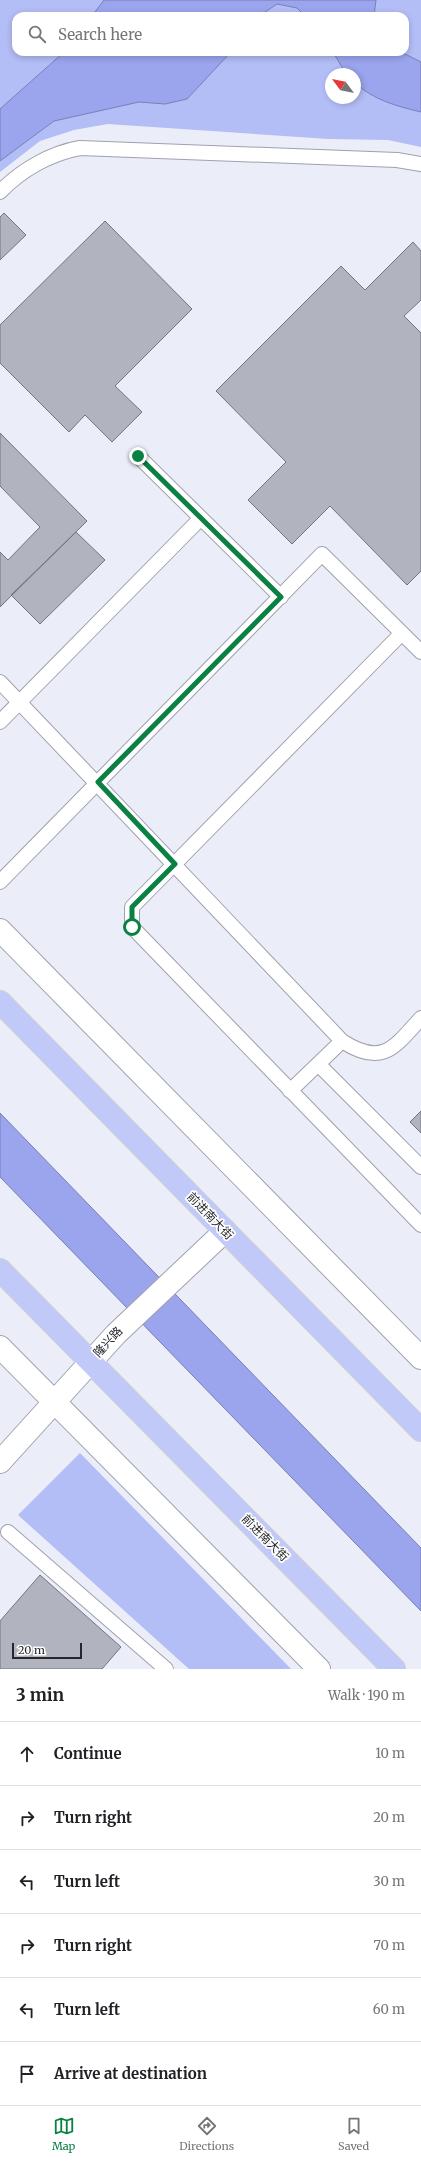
<!DOCTYPE html>
<meta charset="utf-8">
<style>
:root{--surface:#fff;--page:#f6f6f6;--text:#202124;--muted:#757577;--line:#e0e0e0;--accent:#0b8043}
body{margin:0;font-family:Merriweather,"Noto Sans SC",serif;background:var(--page);color:var(--text)}
.compass{position:absolute;left:325px;top:68px;width:36px;height:36px;border-radius:50%;background:var(--surface);box-shadow:0 2px 6px #0003;rotate:302deg}
.scale{position:absolute;left:12px;bottom:10px;width:70px;box-sizing:border-box;padding-left:4px;border:2px solid #26272b;border-top:0;font-size:11px;line-height:14px;white-space:nowrap;color:#26272b;-webkit-text-stroke:3px #fff;paint-order:stroke}
.stop{position:absolute;width:12px;height:12px;margin:-9px;border:3px solid #0b8043;border-radius:50%;background:#fff}
.stop.end{background:#0b8043;border-color:#fff;box-shadow:0 1px 4px #0008}
.list{margin:0;padding:0;list-style:none}
h2{display:flex;justify-content:space-between;align-items:center;height:52px;margin:0;padding:0 16px;font-size:17px}
h2 small{font-size:13px;font-weight:400;color:var(--muted)}
.list li{display:grid;grid-template-columns:26px 1fr auto;gap:12px;align-items:center;box-sizing:border-box;height:64px;padding:0 16px;border-top:1px solid var(--line)}
.list b{display:block;font-size:15px;white-space:nowrap}
.list em{font-size:13px;font-style:normal;color:var(--muted)}
.icon{flex:none;width:22px;height:22px;fill:none;stroke:currentColor;stroke-width:2;stroke-linecap:round;stroke-linejoin:round}
.map{position:relative;flex:none;width:421px;height:1669px;overflow:hidden}
.search{position:absolute;background:var(--surface);box-shadow:0 2px 6px #0003;left:12px;right:12px;top:12px;height:44px;display:flex;align-items:center;gap:10px;box-sizing:border-box;padding:0 14px;border-radius:12px;color:var(--muted);font-size:15px}
.sheet{height:436px;background:var(--surface)}
nav{display:flex;justify-content:space-around;align-items:center;box-sizing:border-box;height:56px;border-top:1px solid var(--line);background:var(--surface);font-size:11px;color:var(--muted)}
nav a{display:grid;justify-items:center;gap:2px}
nav .on{color:var(--accent)}
.map>svg:first-child{display:block}
.green{fill:#b3bdf6}
.water{fill:#9aa5ee;stroke:#777fb4}
.building{fill:#b1b4bf;stroke:#72747e}
.lines{fill:none;stroke-linecap:round;stroke-linejoin:round}
.lane-casing{stroke:#9fa1ac;stroke-width:16}
.street-casing{stroke:#9fa1ac;stroke-width:24}
.secondary-casing{stroke:#9fa1ac;stroke-width:24}
.primary-casing{stroke:#cfcfd0;stroke-width:24}
.lane{stroke:#fff;stroke-width:14}
.street{stroke:#fff;stroke-width:22}
.secondary{stroke:#fff;stroke-width:22}
.primary{stroke:#c1c9f9;stroke-width:22}
.route{stroke:#0b8043;stroke-width:5}
.labels{text-anchor:middle;stroke-width:3.5;stroke-linejoin:round;paint-order:stroke}
.street-label{font-size:12px;fill:#26272b;stroke:#fff}
</style>
<div class="map">
<svg width="421" height="1669" viewBox="0 0 421 1669">
<rect width="100%" height="100%" fill="#ebeef9"/>
<path class="green" d="M 0,0 L 104,0 L 92,16 L 16,16 L 16,52 L 64,52 L 0,109 Z
M 376,0 L 421,0 L 421,62 L 401,52 L 405,52 L 405,16 L 374,16 Z
M 277,4 L 297,8 L 305,16 L 259,16 Z
M 231,52 L 333,52 L 346,74 L 331,74 L 331,98 L 355,98 L 355,83 C 374,100 396,106 421,112 L 421,147 L 388,140 L 328,139 L 108,124 L 74,130 L 40,141 L 0,172 L 0,161 L 54,121 L 139,102 L 165,104 L 187,99 Z
M 80,1453 L 291,1669 L 189,1669 L 18,1515 Z"/>
<path class="water" d="M 104,0 L 376,0 L 374,16 L 305,16 L 297,8 L 277,4 L 259,16 L 92,16 Z
M 64,52 L 231,52 L 187,99 L 165,104 L 139,102 L 54,121 L 0,161 L 0,109 Z
M 333,52 L 401,52 L 421,62 L 421,112 C 396,106 374,100 355,83 L 355,74 L 346,74 Z
M 0,1113 L 421,1548 L 421,1611 L 0,1177 Z"/>
<path class="building" d="M 4,213 L 26,235 L 0,260 L 0,217 Z
M 105,221 L 192,309 L 115,386 L 142,412 L 112,442 L 85,415 L 69,432 L 0,363 L 0,325 Z
M 413,242 L 421,251 L 421,300 L 404,316 L 421,333 L 421,571 L 407,585 L 330,506 L 292,544 L 248,500 L 286,462 L 216,391 L 341,266 L 365,290 Z
M 0,433 L 87,521 L 0,607 L 0,552 L 8,560 L 40,527 L 0,486 Z
M 76,532 L 105,560 L 40,624 L 11,595 Z
M 421,1111 L 421,1133 L 410,1122 Z
M 40,1575 L 121,1647 L 102,1669 L 0,1669 L 0,1621 Z"/>
<g class="lines">
<g class="lane-casing">
<path id="lane" d="M 0,192 C 21,170 51,153 80,148 L 397,160 L 421,164
M 138,456 L 281,597
M 402,633 L 132,907 L 132,927 L 421,1225
M 0,682 L 342,1041 C 382,1067 394,1048 421,1018
M 0,722 L 201,518
M 0,882 L 322,554 L 421,652
M 318,1064 L 421,1167
M 290,1091 L 342,1041
M 8,1532 L 166,1669"/>
</g>
<g class="street-casing">
<path id="street" d="M 0,930 L 421,1358
M 0,1347 L 319,1669"/>
</g>
<g class="secondary-casing">
<path id="secondary" d="M 0,1462 L 116,1334 L 225,1231"/>
</g>
<g class="primary-casing">
<path id="primary" d="M 0,1002 L 421,1430
M 0,1270 L 394,1669"/>
</g>
<use href="#lane" class="lane"/>
<use href="#street" class="street"/>
<use href="#secondary" class="secondary"/>
<use href="#primary" class="primary"/>
</g>
<g class="lines">
<path class="route" d="M 132,927 L 132,907 L 175,864 L 98,782 L 281,597 L 138,456"/>
</g>
<g class="labels">
<g class="street-label">
<text transform="translate(210 1216) rotate(46)" y="4">前进南大街</text>
<text transform="translate(108 1342) rotate(-47)" y="4">隆兴路</text>
<text transform="translate(265 1538) rotate(45)" y="4">前进南大街</text>
</g>
</g>
</svg>
<svg class="compass" viewBox="-18 -18 36 36"><path d="M0-13l5 13h-10z" fill="#e53935"/><path d="M0 13l5-13h-10z" fill="#757577"/></svg>
<div class="scale">20 m</div>
<div class="stop" style="left:132px;top:927px"></div>
<div class="stop end" style="left:138px;top:456px"></div>
<div class="search"><svg class="icon" aria-label="search" viewBox="0 0 24 24"><circle cx="10" cy="10" r="6"/><path d="M15 15l6 6"/></svg>Search here</div>
</div>
<section class="sheet">
<h2>3 min<small>Walk · 190 m</small></h2>
<ul class="list">
<li><svg class="icon" aria-label="ahead" viewBox="0 0 24 24"><path d="M12 20V5M6 11l6-6 6 6"/></svg><div><b>Continue</b></div><em>10 m</em></li>
<li><svg class="icon" aria-label="right" viewBox="0 0 24 24"><path d="M7 20v-9h11M14 6l5 5-5 5"/></svg><div><b>Turn right</b></div><em>20 m</em></li>
<li><svg class="icon" aria-label="left" viewBox="0 0 24 24"><path d="M17 20v-9H6M10 6l-5 5 5 5"/></svg><div><b>Turn left</b></div><em>30 m</em></li>
<li><svg class="icon" aria-label="right" viewBox="0 0 24 24"><path d="M7 20v-9h11M14 6l5 5-5 5"/></svg><div><b>Turn right</b></div><em>70 m</em></li>
<li><svg class="icon" aria-label="left" viewBox="0 0 24 24"><path d="M17 20v-9H6M10 6l-5 5 5 5"/></svg><div><b>Turn left</b></div><em>60 m</em></li>
<li><svg class="icon" aria-label="arrive" viewBox="0 0 24 24"><path d="M6 21V4h12l-3 4 3 4H6"/></svg><div><b>Arrive at destination</b></div></li>
</ul>
</section>
<nav>
<a class="on"><svg class="icon" aria-label="map" viewBox="0 0 24 24"><path d="M3 6l6-2 6 2 6-2v14l-6 2-6-2-6 2zM9 4v14M15 6v14"/></svg>Map</a>
<a><svg class="icon" aria-label="directions" viewBox="0 0 24 24"><path d="M12 3l9 9-9 9-9-9zM9 14v-3h6M13 9l2 2-2 2"/></svg>Directions</a>
<a><svg class="icon" aria-label="saved" viewBox="0 0 24 24"><path d="M7 4h10v16l-5-4-5 4z"/></svg>Saved</a>
</nav>
